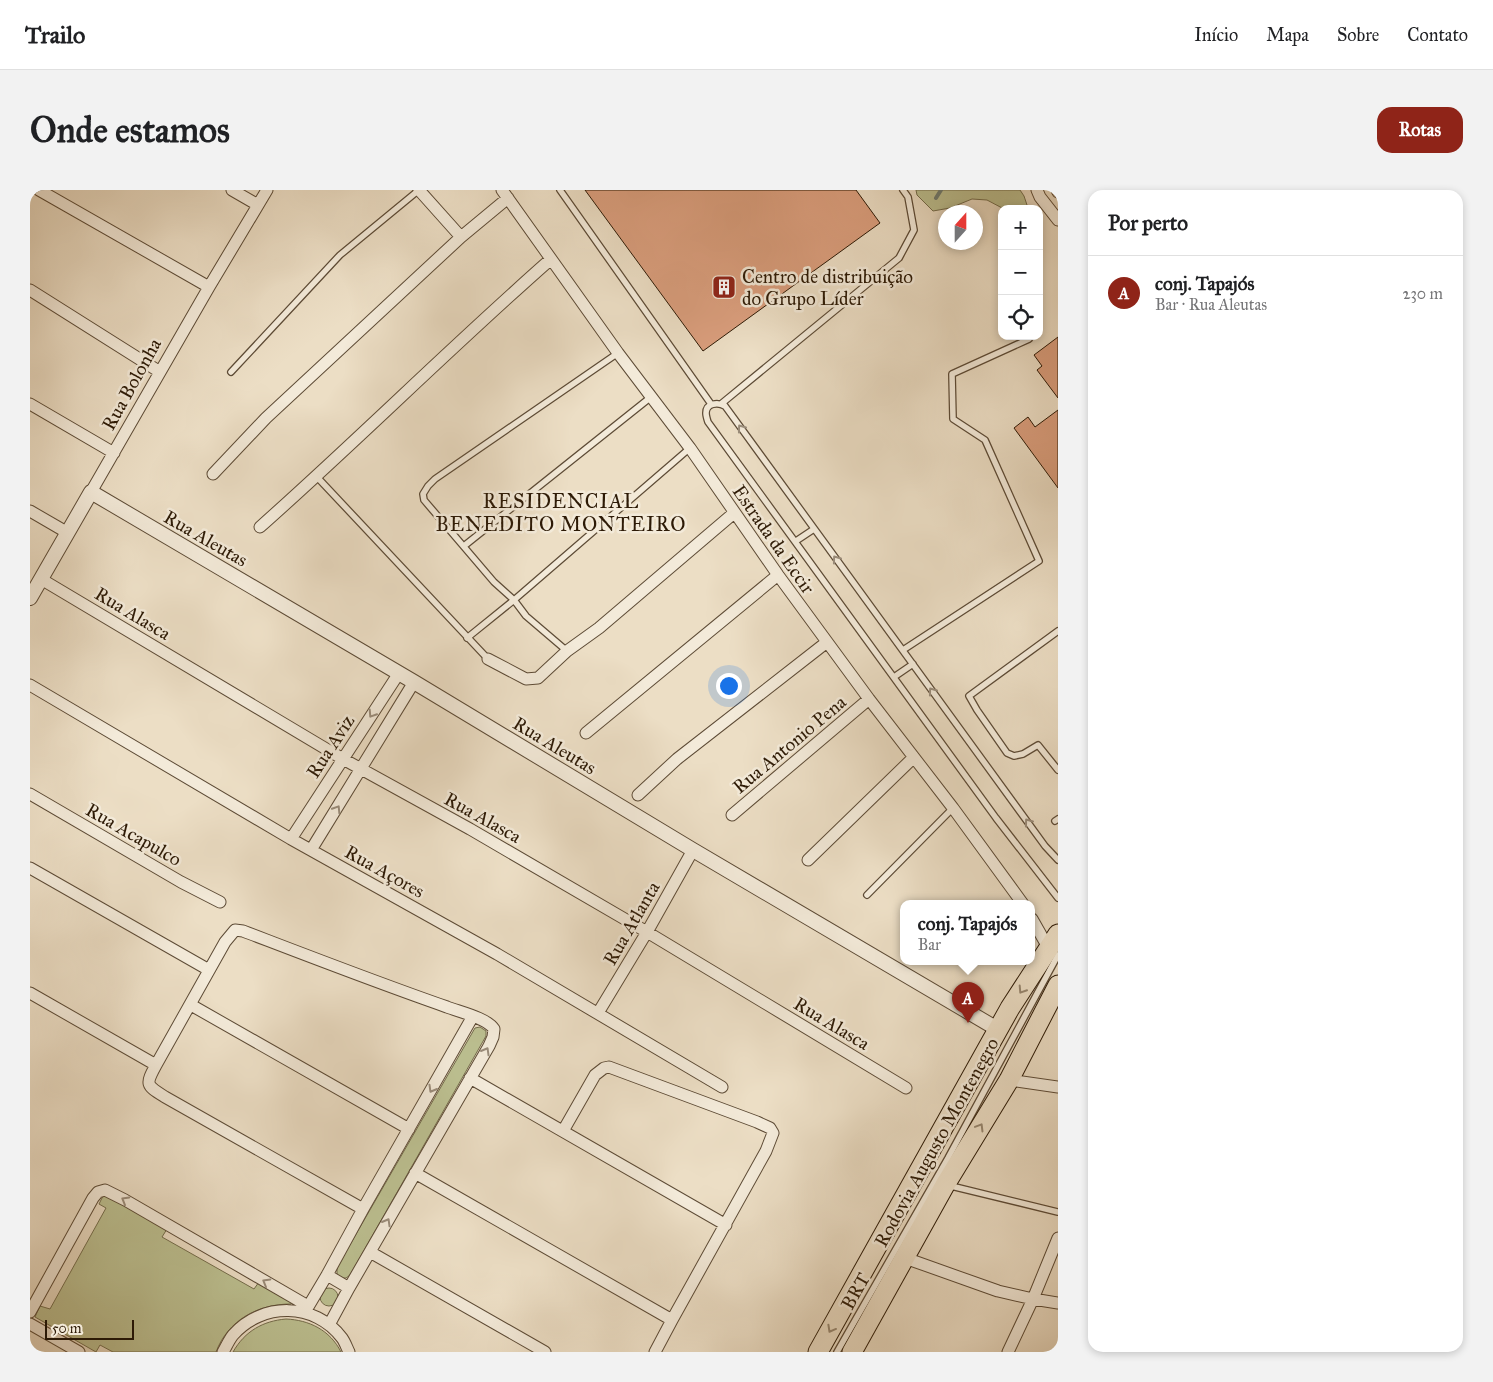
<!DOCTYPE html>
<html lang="pt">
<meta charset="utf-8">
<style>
:root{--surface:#fff;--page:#f2f2f2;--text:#202124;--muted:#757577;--line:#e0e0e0;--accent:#8f2418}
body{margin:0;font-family:"IM FELL Great Primer",serif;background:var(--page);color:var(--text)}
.controls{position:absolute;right:15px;top:15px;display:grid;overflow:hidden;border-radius:10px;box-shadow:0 2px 8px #0003}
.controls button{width:45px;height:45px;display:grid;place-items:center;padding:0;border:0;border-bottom:1px solid var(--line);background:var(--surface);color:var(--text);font:25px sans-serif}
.compass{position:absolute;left:908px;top:15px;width:45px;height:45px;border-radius:50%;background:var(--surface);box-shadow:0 2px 8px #0003;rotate:21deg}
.scale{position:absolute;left:15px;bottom:12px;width:89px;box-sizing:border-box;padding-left:5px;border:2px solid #2d1a06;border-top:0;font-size:14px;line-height:18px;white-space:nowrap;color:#2d1a06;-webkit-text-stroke:4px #f3ead9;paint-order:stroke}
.you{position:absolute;left:698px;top:495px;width:18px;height:18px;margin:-12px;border:4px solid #fff;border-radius:50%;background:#1a73e8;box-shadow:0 0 0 8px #1a73e833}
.badge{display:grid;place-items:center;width:32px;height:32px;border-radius:50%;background:var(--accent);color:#fff;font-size:16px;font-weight:700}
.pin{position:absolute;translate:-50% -41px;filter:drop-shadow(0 1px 2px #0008)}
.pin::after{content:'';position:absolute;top:26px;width:18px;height:15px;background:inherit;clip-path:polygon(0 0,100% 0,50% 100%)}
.popup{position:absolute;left:870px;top:710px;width:135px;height:65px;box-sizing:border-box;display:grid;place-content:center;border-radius:10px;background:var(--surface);filter:drop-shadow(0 1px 4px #0005);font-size:16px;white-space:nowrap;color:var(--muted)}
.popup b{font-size:19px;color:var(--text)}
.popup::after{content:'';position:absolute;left:50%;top:100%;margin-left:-10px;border:10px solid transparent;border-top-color:var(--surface)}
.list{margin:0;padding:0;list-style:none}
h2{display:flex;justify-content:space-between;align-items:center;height:65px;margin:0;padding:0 20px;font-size:21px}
h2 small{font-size:16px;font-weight:400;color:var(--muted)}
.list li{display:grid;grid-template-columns:32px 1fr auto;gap:15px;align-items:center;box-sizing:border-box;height:75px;padding:0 20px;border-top:1px solid var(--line)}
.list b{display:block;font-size:19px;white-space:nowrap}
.list p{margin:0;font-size:16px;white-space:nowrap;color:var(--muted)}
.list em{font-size:16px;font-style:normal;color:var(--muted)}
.icon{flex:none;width:28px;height:28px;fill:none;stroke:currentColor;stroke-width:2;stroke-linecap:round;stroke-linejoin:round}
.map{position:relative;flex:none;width:1028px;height:1162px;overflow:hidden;border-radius:15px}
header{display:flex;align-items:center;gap:30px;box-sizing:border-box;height:70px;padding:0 25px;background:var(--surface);border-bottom:1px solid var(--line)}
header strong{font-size:24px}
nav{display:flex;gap:28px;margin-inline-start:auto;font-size:18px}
.intro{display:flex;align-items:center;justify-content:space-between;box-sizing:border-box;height:120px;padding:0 30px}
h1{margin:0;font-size:35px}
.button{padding:12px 22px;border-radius:15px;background:var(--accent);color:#fff;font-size:18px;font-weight:700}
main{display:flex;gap:30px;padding:0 30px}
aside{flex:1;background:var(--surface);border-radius:15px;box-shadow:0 2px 8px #0003}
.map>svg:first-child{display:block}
.green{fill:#bcc091;stroke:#746d4c}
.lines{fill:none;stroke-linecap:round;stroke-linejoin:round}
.stream{stroke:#6e7b71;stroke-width:4}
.building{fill:#da9e7d;stroke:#2d1a06}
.service-casing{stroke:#5d4b36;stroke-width:8}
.minor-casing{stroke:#5d4b36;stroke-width:13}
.tertiary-casing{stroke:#5d4b36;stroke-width:16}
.primary-casing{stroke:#2d1a06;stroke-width:21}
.service{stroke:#f3ead9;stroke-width:5.5}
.minor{stroke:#f3ead9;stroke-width:11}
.tertiary{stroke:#f3ead9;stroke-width:14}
.primary{stroke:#ecdec5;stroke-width:19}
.oneway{stroke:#9a8c7a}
.oneway2{stroke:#96866f}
.labels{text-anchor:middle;stroke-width:5;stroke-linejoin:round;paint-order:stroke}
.poi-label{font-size:19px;fill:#2d1a06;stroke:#f3ead9;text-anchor:start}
.street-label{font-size:19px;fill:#2d1a06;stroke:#f3ead9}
.neighbourhood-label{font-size:20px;letter-spacing:1px;fill:#2d1a06;stroke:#f3ead9}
</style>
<header>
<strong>Trailo</strong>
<nav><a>Início</a><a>Mapa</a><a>Sobre</a><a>Contato</a></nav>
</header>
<div class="intro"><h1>Onde estamos</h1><a class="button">Rotas</a></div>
<main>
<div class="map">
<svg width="1028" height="1162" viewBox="0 0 1028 1162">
<rect width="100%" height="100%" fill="#ecdec5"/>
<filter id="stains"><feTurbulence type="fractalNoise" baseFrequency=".004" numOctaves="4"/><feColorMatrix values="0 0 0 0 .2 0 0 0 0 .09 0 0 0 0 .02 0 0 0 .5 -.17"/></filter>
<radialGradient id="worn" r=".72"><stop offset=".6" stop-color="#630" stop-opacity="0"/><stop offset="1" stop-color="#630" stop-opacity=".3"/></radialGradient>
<path class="green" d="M 886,0 L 990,0 L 994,6 L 998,18 L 974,19 L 957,10 L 942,9 L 920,18 L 903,21 L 887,5 Z
M 450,837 L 456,841 L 456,846 L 320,1085 L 316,1088 L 311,1088 L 307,1084 L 307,1077 L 445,838 Z
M 74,1004 L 137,1039 L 132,1047 L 224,1099 L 229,1092 L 263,1109 L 261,1114 C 228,1114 198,1130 186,1162 L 83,1162 L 70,1155 L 66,1162 L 5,1127 L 10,1116 L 20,1119 L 76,1018 L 69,1014 Z
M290 1107a9 9 0 1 1 18 0a9 9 0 1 1-18 0Z
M 256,1129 C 279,1130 300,1140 311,1162 L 203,1162 C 215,1141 233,1131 256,1129 Z"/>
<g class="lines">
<path class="stream" d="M 906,8 L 911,0"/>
</g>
<path class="building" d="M 555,0 L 826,0 L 850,33 L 673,161 Z
M 1028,147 L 1028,208 L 1007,180 L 1012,176 L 1004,165 Z
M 1028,220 L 1028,298 L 984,238 L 998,227 L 1005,237 Z"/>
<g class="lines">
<g class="service-casing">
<path id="service" d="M 530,0 L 681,214
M 201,182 L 310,65 L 389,0
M 691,214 L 869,68 L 884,40 L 878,7 L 873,0
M 287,287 L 458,469
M 766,351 L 784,339
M 434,356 L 621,207
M 1028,441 L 939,506 L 947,520 L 977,563 L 984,566 L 993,564 L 1008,555 L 1028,580
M 437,448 L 484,410 L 660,258
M 873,460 L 1009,371 L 955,250 L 923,229 L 922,184 L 999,149
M 537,461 L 496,426 L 484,410 L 464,392 L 394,310 L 393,304 L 398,296 L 405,289 L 588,163
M 864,487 L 883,474
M 1025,631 L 1028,629
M 1028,670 L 1015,656 L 695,216 C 688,212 676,213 676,223 C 676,226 677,229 678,232 L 966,628 L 1028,708
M 837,705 L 923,618
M 917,995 L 1028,1022
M 807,1162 L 918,968 L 1028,765"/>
</g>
<g class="minor-casing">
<path id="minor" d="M 9,0 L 179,97
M 202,0 L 228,15
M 389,0 L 431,47
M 472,0 L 588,163 L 660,258 L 748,385 L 839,509 L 923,618 L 993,714
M 1007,0 L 1010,7 L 1028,30
M 1027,0 L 1028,2
M 0,100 L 130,182
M 0,214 L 84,263
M 183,284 L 236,228 L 431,47 L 478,8
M 61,302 L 179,97 L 237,0
M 0,321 L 38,343
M 230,337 C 329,249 422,156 521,69
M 11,389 L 313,569 L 440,639 L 617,742 L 876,898
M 458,469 L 496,489 L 508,488 L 537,461 L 569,438 L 704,323
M 0,495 L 261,649 L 467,764 L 692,897
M 556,543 L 748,385
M 0,604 L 151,692 L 190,712
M 608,605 L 647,569 L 797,452
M 702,625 L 839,509
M 261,649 L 369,483
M 281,660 L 384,492
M 778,670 L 883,568
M 0,678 L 179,780
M 1002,729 L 1019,759
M 0,803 L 126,875
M 161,815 L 379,939
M 568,823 L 617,742 L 663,660
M 440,888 L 696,1035
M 979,890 L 1028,897
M 533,941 L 565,885 L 574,878 L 579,877 L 727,932 L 740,938 L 743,943 L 736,961 L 642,1130 L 625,1162
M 385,983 L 642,1130
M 340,1062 L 515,1162
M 875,1068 L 968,1101 L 1003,1109 L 1028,1113
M 297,1085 L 319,1098
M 0,1122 L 63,1008 L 68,1002 L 75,1000 L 95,1010 L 278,1116
M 275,1122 L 297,1085 L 333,1019 L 443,826
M 0,1134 L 49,1162
M 299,1135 L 319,1098 L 459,856 L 463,847 L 464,839 C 457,828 430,822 417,817 C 348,793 281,767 213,741 L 205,740 L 195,752 L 126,875 C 115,895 116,895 135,907 L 333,1019
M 193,1162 C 196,1157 199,1150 203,1145 C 232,1112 285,1112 312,1148 C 315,1152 317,1158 319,1162
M 978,1162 L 1003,1109 L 1028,1048"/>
</g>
<g class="tertiary-casing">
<path id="tertiary" d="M 0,408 L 61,302 L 384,492 L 663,660 L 969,840"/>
</g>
<g class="primary-casing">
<path id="primary" d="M 788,1162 L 980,818 L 1028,744
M 822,1162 L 915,995 L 979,890 L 1028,795"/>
</g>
<use href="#service" class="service"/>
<use href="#minor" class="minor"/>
<use href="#tertiary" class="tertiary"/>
<use href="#primary" class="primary"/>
</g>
<defs><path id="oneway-chevron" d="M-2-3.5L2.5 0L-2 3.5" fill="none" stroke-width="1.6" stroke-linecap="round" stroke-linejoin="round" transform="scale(1.25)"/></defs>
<g class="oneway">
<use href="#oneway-chevron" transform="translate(711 238) rotate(-126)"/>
<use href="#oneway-chevron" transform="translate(806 369) rotate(-126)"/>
<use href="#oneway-chevron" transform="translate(902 501) rotate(-126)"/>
<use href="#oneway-chevron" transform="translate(342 524) rotate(123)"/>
<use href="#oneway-chevron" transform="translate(307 619) rotate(-58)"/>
<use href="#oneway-chevron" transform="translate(998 632) rotate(-126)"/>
<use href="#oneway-chevron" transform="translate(456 861) rotate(-60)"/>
<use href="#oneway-chevron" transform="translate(402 899) rotate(120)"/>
<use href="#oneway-chevron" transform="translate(95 1010) rotate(-150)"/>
<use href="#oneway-chevron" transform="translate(357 1032) rotate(-60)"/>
<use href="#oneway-chevron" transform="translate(236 1092) rotate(-150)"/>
</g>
<g class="oneway2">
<use href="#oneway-chevron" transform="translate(992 800) rotate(123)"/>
<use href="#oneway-chevron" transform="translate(950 937) rotate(-59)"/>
<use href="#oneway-chevron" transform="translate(801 1139) rotate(119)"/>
</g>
<defs>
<g id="building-square" transform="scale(1.25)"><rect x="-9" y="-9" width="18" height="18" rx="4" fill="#8f2418" stroke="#f3ead9"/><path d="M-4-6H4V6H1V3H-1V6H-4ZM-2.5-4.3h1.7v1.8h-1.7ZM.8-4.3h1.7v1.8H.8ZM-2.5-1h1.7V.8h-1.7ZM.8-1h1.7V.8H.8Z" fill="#fff"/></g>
</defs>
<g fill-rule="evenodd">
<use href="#building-square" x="694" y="97"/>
</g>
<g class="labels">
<g class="poi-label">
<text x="712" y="93">Centro de distribuição<tspan x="712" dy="22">do Grupo Líder</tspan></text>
</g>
<g class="street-label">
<text transform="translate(101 194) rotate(-61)" y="7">Rua Bolonha</text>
<text transform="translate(176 348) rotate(30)" y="7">Rua Aleutas</text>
<text transform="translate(744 349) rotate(55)" y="7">Estrada da Eccir</text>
<text transform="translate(103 423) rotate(31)" y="7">Rua Alasca</text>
<text transform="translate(759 554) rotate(-40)" y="7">Rua Antonio Pena</text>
<text transform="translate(525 555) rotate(31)" y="7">Rua Aleutas</text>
<text transform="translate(300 556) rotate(-57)" y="7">Rua Aviz</text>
<text transform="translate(453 627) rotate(29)" y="7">Rua Alasca</text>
<text transform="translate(104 644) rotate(30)" y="7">Rua Acapulco</text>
<text transform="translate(355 681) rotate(29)" y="7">Rua Açores</text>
<text transform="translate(601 733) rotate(-60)" y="7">Rua Atlanta</text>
<text transform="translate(802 833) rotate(31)" y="7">Rua Alasca</text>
<text transform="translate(906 952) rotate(-61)" y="7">Rodovia Augusto Montenegro</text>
<text transform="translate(825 1101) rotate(-61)" y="7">BRT</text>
</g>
<g class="neighbourhood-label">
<text x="531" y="318">RESIDENCIAL<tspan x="531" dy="23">BENEDITO MONTEIRO</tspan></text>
</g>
</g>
<rect width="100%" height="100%" filter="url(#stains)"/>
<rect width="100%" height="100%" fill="url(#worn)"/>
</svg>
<div class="controls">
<button>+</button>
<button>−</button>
<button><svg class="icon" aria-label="locate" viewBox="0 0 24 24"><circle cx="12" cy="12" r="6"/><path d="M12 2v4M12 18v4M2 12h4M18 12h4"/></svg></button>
</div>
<svg class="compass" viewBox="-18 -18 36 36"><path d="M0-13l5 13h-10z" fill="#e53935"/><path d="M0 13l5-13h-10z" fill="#757577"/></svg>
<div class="scale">50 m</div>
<div class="you"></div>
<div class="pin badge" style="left:938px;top:833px">A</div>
<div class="popup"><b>conj. Tapajós</b>Bar</div>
</div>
<aside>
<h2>Por perto<small></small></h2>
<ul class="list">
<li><span class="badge">A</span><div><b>conj. Tapajós</b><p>Bar · Rua Aleutas</p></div><em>230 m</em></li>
</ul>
</aside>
</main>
